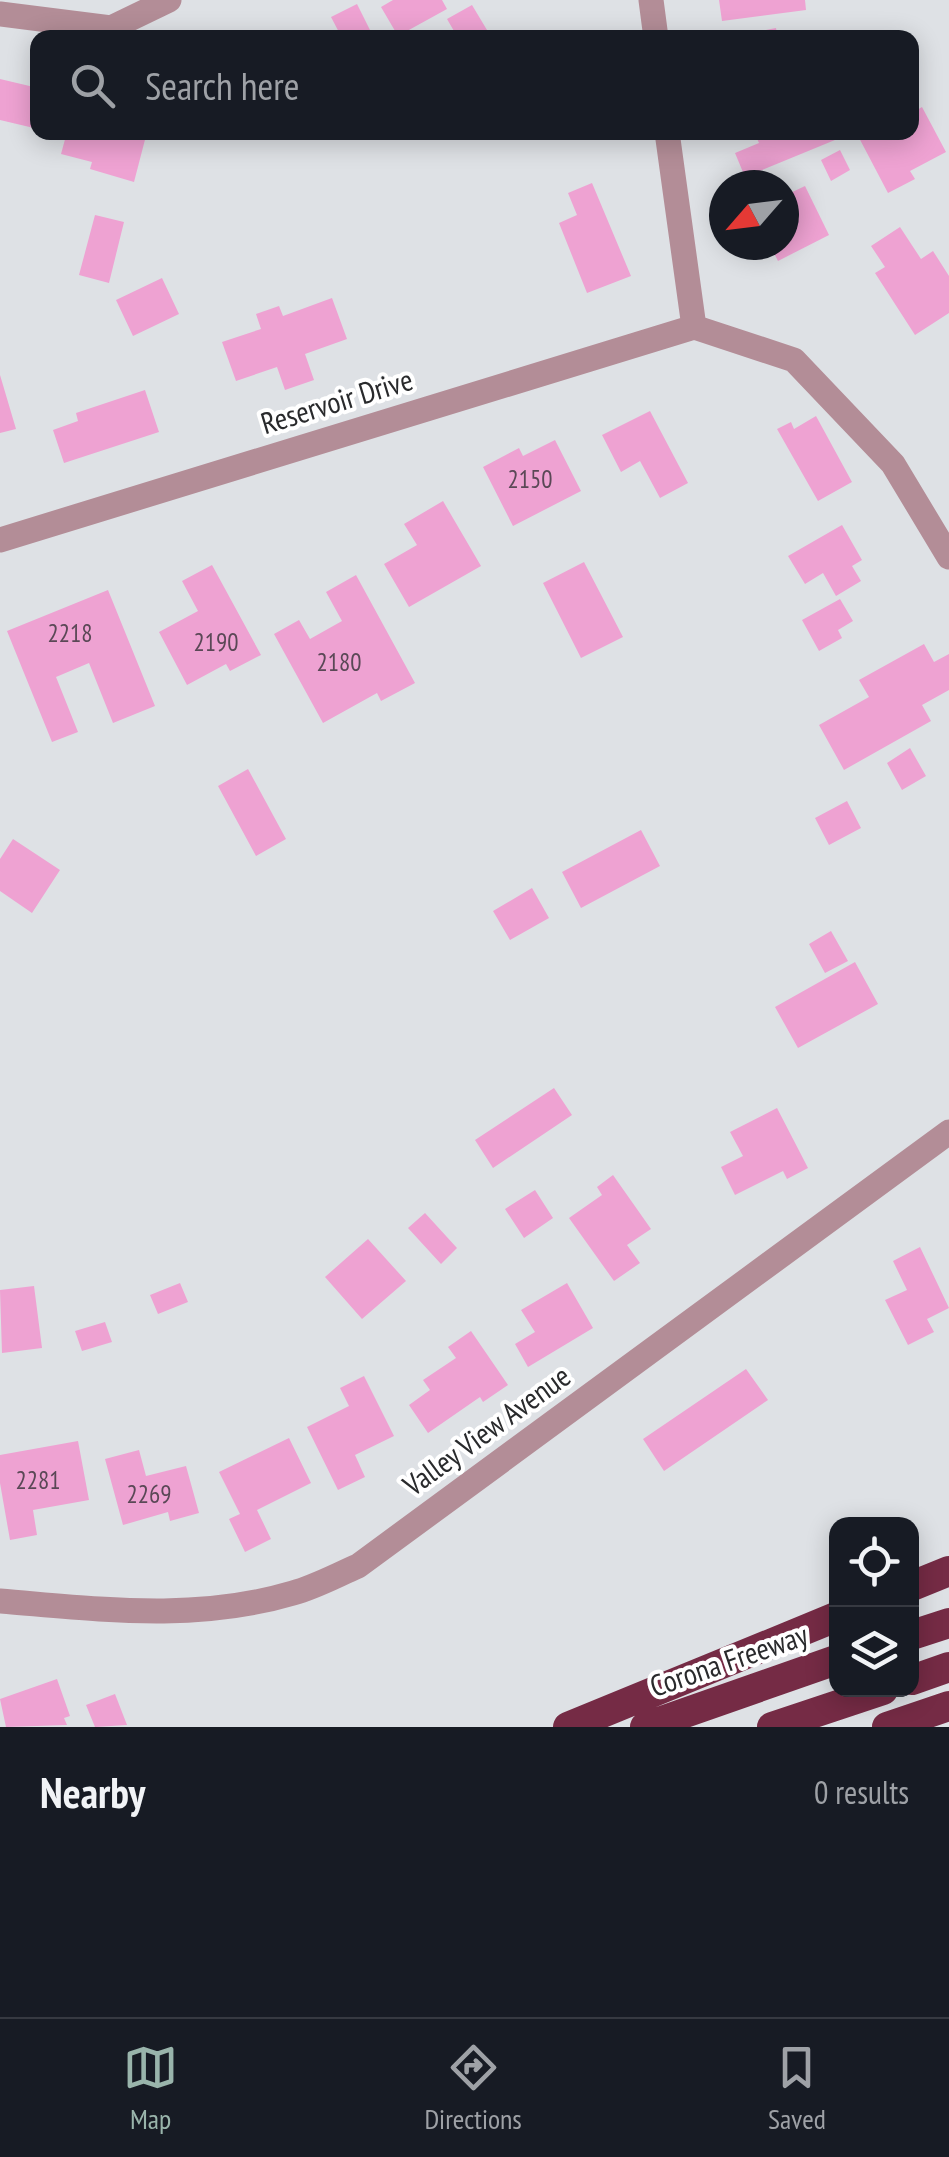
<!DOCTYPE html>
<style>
:root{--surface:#171b24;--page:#242831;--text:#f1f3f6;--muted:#9ea1a6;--line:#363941;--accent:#99b4ab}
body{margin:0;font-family:"PT Sans Narrow",sans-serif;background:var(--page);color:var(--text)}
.controls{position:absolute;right:30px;bottom:30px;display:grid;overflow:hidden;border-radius:20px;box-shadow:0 5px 25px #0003}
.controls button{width:90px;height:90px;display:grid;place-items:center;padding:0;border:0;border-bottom:2px solid var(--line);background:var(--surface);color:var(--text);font:50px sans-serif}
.compass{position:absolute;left:709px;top:170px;width:90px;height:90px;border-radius:50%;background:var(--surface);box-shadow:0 5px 25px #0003;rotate:242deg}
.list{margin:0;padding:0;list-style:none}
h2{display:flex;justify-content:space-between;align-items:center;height:130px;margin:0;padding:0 40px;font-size:42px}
h2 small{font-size:32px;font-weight:400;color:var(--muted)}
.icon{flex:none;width:55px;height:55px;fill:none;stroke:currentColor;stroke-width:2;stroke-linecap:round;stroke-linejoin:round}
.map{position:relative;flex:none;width:949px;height:1727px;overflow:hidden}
.search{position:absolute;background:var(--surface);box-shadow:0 5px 25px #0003;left:30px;right:30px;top:30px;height:110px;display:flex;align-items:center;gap:25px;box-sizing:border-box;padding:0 35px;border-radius:20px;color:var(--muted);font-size:38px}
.sheet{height:290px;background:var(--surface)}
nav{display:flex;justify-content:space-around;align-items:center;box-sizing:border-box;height:140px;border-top:2px solid var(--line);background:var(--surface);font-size:28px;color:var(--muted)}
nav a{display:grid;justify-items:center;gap:5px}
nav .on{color:var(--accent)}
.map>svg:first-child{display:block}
.building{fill:#eea2d2}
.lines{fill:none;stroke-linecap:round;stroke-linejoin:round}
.minor{stroke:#b38d97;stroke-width:25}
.highway{stroke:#752b45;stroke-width:30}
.labels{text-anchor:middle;stroke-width:8;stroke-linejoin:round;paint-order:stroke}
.number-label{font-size:25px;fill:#5a4856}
.street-label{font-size:30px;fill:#292a2c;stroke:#fff}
</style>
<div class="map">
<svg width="949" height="1727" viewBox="0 0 949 1727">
<rect width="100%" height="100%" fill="#dee1e5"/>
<path class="building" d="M 393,0 L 442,0 L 447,9 L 398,36 L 381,7 Z
M 719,0 L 805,0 L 806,10 L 722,21 Z
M 357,4 L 374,38 L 342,38 L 331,17 Z
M 472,5 L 487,30 L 475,38 L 458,38 L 447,19 Z
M 776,28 L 778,38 L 737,38 L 736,36 Z
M 0,79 L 38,88 L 38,129 L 0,120 Z
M 922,107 L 946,152 L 910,171 L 915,179 L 888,193 L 857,134 L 912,132 L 912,113 Z
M 67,132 L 147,132 L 134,182 L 90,169 L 92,162 L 61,154 Z
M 754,132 L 852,132 L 852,133 L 745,177 L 735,153 L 759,143 Z
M 840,150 L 850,170 L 831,181 L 821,160 Z
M 592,183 L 631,276 L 587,293 L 559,223 L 577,215 L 568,193 Z
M 805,186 L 829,235 L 778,261 L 770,245 L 784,245 L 784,196 Z
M 95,215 L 124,222 L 109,283 L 79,275 Z
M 900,227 L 921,259 L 933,251 L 949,276 L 949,313 L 915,335 L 875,273 L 885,267 L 871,246 Z
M 162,278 L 179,314 L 133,336 L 116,300 Z
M 332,298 L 347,339 L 305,354 L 314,380 L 285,390 L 277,367 L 236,381 L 222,342 L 261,329 L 256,314 L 279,306 L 283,316 Z
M 0,375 L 16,429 L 0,433 Z
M 145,390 L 159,432 L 64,463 L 53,430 L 78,421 L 76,413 Z
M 650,411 L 688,483 L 660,498 L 640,461 L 621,472 L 602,435 Z
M 816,416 L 852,482 L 818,501 L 777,429 L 791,422 L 794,429 Z
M 555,440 L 581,491 L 513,526 L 483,467 L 519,448 L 523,456 Z
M 443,501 L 481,566 L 409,607 L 384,564 L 417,545 L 404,524 Z
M 842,525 L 862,560 L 852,566 L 861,581 L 836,596 L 823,573 L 805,584 L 788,556 Z
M 584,562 L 623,637 L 581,658 L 543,583 Z
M 212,565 L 261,655 L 230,671 L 226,664 L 187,685 L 159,632 L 198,611 L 182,581 Z
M 356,575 L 415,683 L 381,701 L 377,693 L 323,723 L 274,634 L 299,620 L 310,639 L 342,621 L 326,592 Z
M 108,590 L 155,706 L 113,723 L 89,663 L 56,677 L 78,732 L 52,742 L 7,631 Z
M 840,599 L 853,621 L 838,630 L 842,638 L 819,651 L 802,620 Z
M 924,644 L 934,662 L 949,654 L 949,690 L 922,705 L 931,721 L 844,770 L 819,725 L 869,697 L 859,680 Z
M 910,748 L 926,776 L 902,790 L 887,763 Z
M 248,769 L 286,839 L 256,856 L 218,786 Z
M 847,801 L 861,828 L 829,845 L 815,818 Z
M 641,830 L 660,866 L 581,908 L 562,872 Z
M 13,839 L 60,870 L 32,913 L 0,891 L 0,859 Z
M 532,888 L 549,918 L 510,940 L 493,911 Z
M 831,931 L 848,961 L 825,973 L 809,944 Z
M 855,962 L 878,1004 L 798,1048 L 775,1007 Z
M 554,1088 L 572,1115 L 493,1168 L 475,1140 Z
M 777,1108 L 808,1168 L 787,1179 L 783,1171 L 735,1195 L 721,1167 L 743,1156 L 730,1132 Z
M 613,1175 L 651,1229 L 627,1245 L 640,1263 L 614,1281 L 569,1218 L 602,1195 L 597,1187 Z
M 535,1190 L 553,1218 L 524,1238 L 505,1209 Z
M 425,1213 L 457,1248 L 441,1264 L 408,1228 Z
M 368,1239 L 406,1281 L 362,1319 L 325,1277 Z
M 920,1247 L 949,1308 L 927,1319 L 934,1332 L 908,1345 L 885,1300 L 907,1290 L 893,1261 Z
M 180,1283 L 188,1302 L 158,1314 L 150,1295 Z
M 567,1283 L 593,1328 L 528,1367 L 515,1344 L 535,1332 L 521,1310 Z
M 34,1286 L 42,1348 L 2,1353 L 0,1290 Z
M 105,1322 L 112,1342 L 82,1351 L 75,1331 Z
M 471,1331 L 508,1385 L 483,1402 L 480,1397 L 428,1433 L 409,1405 L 430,1390 L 423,1380 L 456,1358 L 448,1347 Z
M 746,1369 L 768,1400 L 664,1471 L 643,1439 Z
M 364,1376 L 394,1436 L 355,1455 L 365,1477 L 338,1490 L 307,1427 L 349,1406 L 340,1388 Z
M 289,1438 L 311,1483 L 257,1510 L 271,1539 L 245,1552 L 229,1519 L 240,1514 L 219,1472 Z
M 78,1441 L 89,1500 L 33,1510 L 37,1535 L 10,1540 L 0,1483 L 0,1455 Z
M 139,1450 L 146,1476 L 186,1466 L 199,1513 L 170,1521 L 168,1512 L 123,1525 L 105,1459 Z
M 57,1679 L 70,1716 L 64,1718 L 67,1725 L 6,1727 L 0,1699 Z
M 115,1694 L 127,1725 L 95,1727 L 86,1705 Z"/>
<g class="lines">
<path class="minor" d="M 651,0 L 656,38
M 0,14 L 111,28 L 169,0
M 667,132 L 694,327
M 694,327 L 794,360 L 893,464 L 949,557
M 0,540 L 694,327
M 0,1601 C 100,1609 195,1622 293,1593 C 315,1587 337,1575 358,1566 L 949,1132"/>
<path class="highway" d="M 912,1586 L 949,1571
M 912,1635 L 949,1623
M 912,1680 L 949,1667
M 568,1727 L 836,1617
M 645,1727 L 836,1660
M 772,1727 L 883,1690
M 887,1727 L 949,1706"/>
</g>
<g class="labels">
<g class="number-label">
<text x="530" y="488">2150</text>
<text x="70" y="642">2218</text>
<text x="216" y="651">2190</text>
<text x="339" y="671">2180</text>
<text x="38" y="1489">2281</text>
<text x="149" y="1503">2269</text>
</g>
<g class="street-label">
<text transform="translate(337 402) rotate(-17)" y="10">Reservoir Drive</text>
<text transform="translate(487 1431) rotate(-36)" y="10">Valley View Avenue</text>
<text transform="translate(729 1661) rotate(-19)" y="10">Corona Freeway</text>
</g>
</g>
</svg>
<div class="controls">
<button><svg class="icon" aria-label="locate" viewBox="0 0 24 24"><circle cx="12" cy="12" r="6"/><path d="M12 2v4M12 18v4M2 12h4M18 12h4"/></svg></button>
<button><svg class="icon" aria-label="layers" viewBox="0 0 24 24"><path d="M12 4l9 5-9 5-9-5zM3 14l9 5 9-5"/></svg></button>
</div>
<svg class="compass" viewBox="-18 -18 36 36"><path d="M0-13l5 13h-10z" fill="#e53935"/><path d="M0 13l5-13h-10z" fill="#9ea1a6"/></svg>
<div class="search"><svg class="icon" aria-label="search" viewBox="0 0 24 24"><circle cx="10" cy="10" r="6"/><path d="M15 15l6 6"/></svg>Search here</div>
</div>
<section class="sheet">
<h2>Nearby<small>0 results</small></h2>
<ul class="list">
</ul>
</section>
<nav>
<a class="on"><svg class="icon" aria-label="map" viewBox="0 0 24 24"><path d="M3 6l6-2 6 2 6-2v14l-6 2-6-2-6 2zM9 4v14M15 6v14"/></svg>Map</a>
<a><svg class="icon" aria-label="directions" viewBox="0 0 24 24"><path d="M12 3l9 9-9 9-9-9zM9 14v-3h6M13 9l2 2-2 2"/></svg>Directions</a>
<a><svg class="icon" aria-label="saved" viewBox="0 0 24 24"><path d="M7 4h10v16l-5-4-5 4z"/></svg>Saved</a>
</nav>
